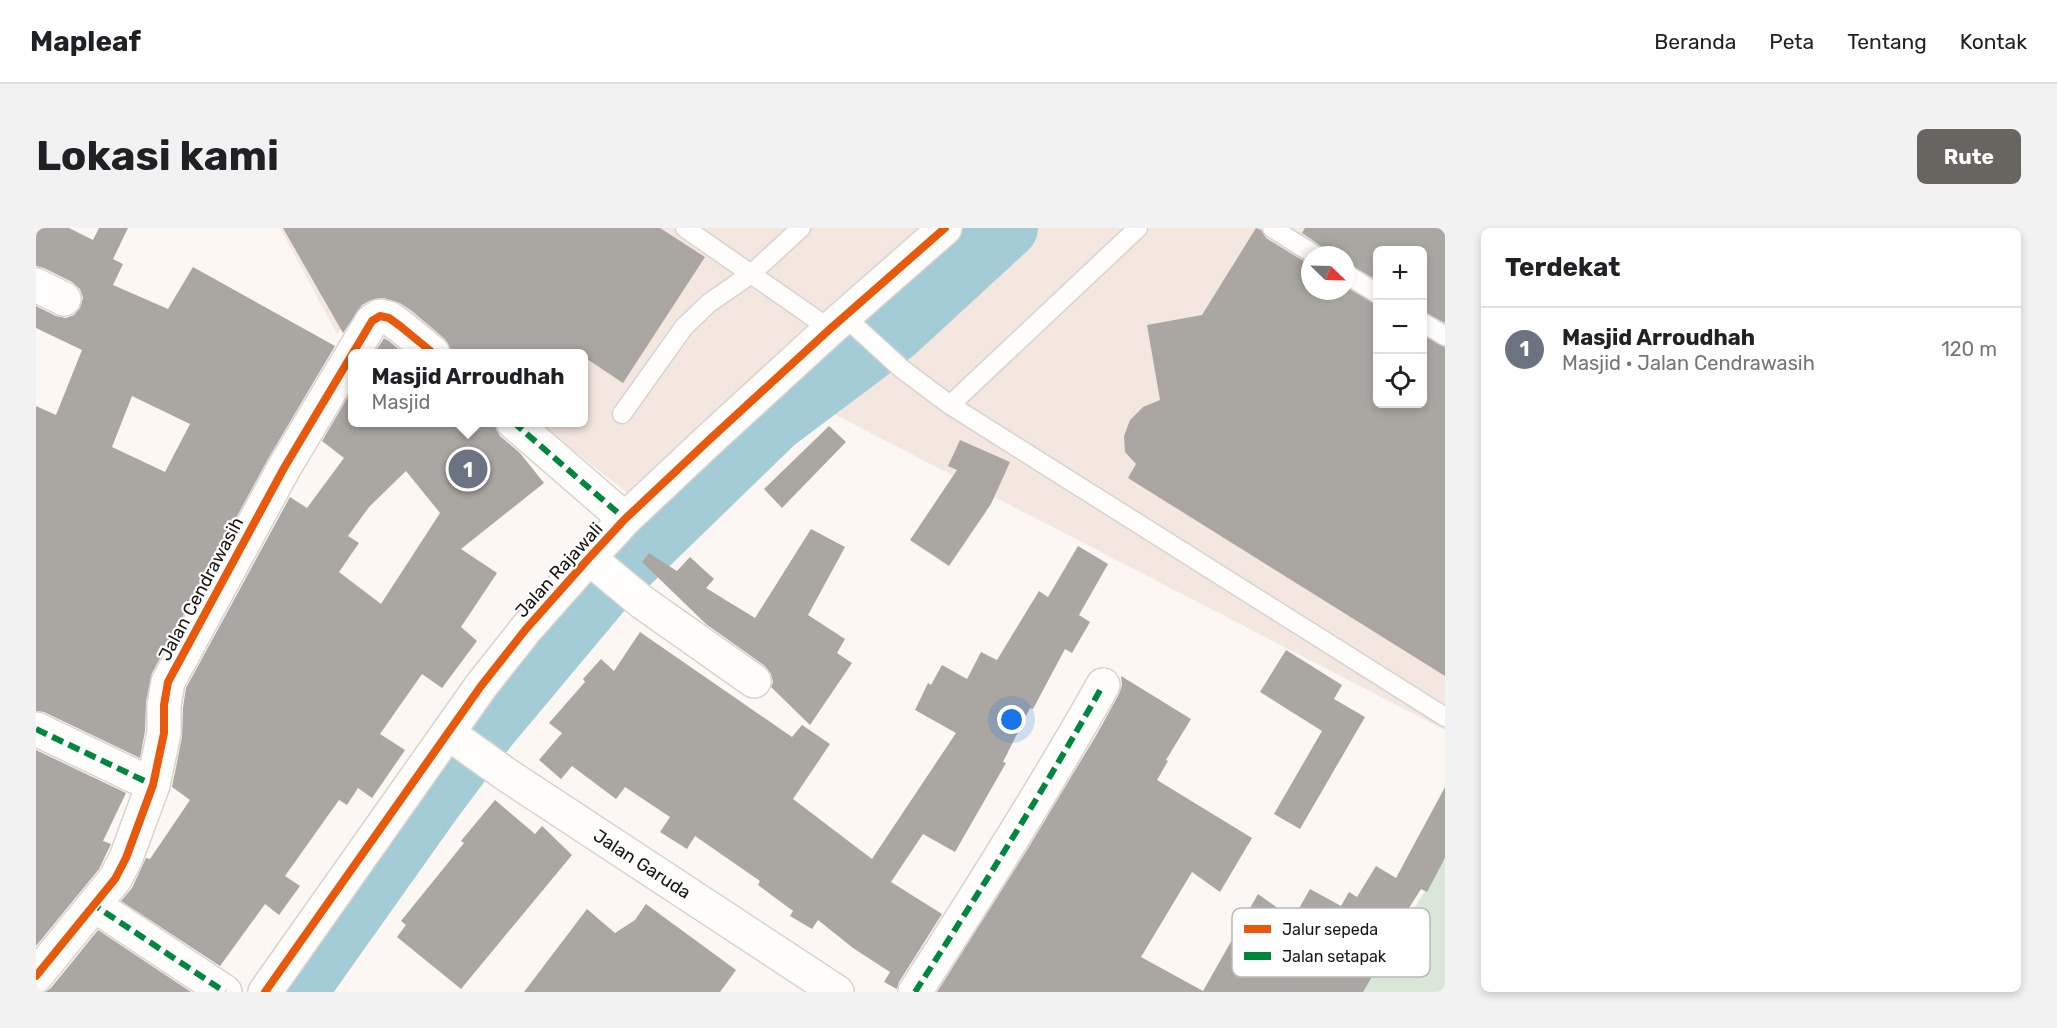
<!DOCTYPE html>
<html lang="id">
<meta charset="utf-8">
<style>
:root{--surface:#fff;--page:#f2f2f2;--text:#202124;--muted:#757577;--line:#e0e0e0;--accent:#686560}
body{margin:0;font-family:Rubik,sans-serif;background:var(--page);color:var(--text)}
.controls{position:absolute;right:18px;top:18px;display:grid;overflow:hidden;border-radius:9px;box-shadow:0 3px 9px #0003}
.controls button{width:54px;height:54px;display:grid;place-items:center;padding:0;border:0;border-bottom:2px solid var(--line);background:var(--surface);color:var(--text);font:30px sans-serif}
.compass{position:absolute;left:1265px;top:18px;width:54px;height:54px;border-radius:50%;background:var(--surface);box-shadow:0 3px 9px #0003;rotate:113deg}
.you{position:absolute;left:976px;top:492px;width:21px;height:21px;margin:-15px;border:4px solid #fff;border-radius:50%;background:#1a73e8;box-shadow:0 0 0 9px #1a73e833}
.badge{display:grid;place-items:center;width:39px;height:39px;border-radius:50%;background:var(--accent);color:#fff;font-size:20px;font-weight:700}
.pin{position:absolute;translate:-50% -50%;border:3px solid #fff;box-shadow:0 2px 6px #0006}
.popup{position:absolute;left:312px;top:121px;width:240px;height:78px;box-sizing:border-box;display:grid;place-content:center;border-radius:9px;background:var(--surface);filter:drop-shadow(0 2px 4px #0005);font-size:20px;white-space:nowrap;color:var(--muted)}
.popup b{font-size:22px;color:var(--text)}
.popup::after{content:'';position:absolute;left:50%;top:100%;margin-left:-12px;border:12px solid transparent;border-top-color:var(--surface)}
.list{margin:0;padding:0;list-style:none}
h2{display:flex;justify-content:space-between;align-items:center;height:78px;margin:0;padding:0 24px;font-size:26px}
h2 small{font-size:20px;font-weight:400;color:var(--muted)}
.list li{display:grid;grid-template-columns:39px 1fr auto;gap:18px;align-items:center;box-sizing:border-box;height:84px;padding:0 24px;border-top:2px solid var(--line)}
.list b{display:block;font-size:22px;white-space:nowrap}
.list p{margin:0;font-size:20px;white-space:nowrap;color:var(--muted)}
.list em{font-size:20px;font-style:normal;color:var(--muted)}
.icon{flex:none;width:33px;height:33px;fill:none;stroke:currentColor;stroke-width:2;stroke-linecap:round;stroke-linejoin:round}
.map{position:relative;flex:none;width:1409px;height:764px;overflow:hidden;border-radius:9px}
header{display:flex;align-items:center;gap:36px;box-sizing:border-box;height:84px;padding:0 30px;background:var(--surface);border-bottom:2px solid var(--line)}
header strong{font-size:28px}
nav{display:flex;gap:33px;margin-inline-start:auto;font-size:21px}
.intro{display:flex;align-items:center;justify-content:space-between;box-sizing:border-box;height:144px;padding:0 36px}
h1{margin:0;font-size:42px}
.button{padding:15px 27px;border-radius:9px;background:var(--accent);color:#fff;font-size:21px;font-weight:700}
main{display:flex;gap:36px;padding:0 36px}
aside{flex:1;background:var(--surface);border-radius:9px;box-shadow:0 3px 9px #0003}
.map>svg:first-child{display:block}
.industrial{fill:#f3e7df;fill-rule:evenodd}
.green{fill:#d9e6d8}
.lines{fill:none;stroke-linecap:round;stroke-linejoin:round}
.river{stroke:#a4ccd6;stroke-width:60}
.building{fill:#aaa6a2;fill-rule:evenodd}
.service-casing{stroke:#d7d3cf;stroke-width:21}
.minor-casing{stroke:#d7d3cf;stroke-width:36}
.tertiary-casing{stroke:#d7d3cf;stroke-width:36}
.service{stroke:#fffefd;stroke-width:18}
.minor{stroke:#fffefd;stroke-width:33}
.tertiary{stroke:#fffefd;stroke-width:33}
.quiet{stroke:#00873e;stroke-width:6;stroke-dasharray:12 6;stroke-linecap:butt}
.cycleway-casing{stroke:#fff;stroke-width:11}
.cycleway{stroke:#e8590c;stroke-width:8}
.labels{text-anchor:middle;stroke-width:4.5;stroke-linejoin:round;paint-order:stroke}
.street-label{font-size:18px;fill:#191612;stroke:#fff}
.key{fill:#fff;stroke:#bab9b8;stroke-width:1.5}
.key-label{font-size:16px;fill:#191612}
</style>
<header>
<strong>Mapleaf</strong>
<nav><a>Beranda</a><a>Peta</a><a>Tentang</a><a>Kontak</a></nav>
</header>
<div class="intro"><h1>Lokasi kami</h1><a class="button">Rute</a></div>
<main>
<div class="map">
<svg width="1409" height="764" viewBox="0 0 1409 764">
<rect width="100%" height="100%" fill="#fcf7f2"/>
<path class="industrial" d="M 244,0 L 1409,0 L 1409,502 L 742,157 L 606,276 L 502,195 L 548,194 L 548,125 L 413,125 L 333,62 L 301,106 ZM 1342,22 L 1386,22 L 1386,176 L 1342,176 ZM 1274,27 L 1310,27 L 1310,63 L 1274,63 Z"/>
<path class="green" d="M 1409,631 L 1409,764 L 1326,764 Z"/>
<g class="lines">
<path class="river" d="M 261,764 L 398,571 L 452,499 L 570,358 L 739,194 L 859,104 L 972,0"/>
</g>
<path class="building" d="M 0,0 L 33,0 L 57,12 L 63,0 L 92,0 L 77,31 L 87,36 L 77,57 L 132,81 L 157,39 L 299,118 L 232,231 L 116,445 L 110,474 L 109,503 L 104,530 L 8,484 L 0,483 L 0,178 L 20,187 L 46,122 L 0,100 L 0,78 L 20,88 L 30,90 L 38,87 L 44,80 L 47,70 L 44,61 L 36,54 L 8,40 L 0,38 ZM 96,168 L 154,196 L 129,244 L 76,219 Z
M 247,0 L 624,0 L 669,29 L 587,155 L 548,129 L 548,126 L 416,126 L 409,111 L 376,83 L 364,75 L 348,70 L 335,72 L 326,77 L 307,105 Z
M 1220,0 L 1225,2 L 1230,10 L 1274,37 L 1274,63 L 1310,63 L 1310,59 L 1341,77 L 1341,176 L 1386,176 L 1386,107 L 1409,119 L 1409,448 L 1092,250 L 1100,236 L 1089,224 L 1088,208 L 1094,192 L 1107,179 L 1124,172 L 1111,97 L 1166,87 Z
M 1269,0 L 1409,0 L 1409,95 L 1386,83 L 1386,22 L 1341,22 L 1341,52 L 1310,35 L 1310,27 L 1290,27 L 1285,18 L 1266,5 Z
M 348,110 L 353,113 L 368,126 L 338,126 Z
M 316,162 L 316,195 L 459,195 L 460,201 L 464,208 L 484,225 L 508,255 L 425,321 L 461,345 L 425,399 L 441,413 L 406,460 L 386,446 L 344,506 L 369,522 L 336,570 L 322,560 L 311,577 L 303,572 L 249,648 L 264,658 L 243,687 L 229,676 L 184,738 L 85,673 L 96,660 L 110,630 L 114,631 L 154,572 L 136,559 L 146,509 L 147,479 L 150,460 L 254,269 L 271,280 L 308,230 L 286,213 ZM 370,243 L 404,285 L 345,376 L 303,344 L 323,315 L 312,308 L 333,279 Z
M 793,198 L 810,214 L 746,280 L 728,261 Z
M 924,212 L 974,234 L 955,276 L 913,338 L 874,312 L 921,242 L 912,238 Z
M 775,301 L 809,319 L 772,387 L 809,411 L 801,425 L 816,435 L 774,497 L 735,459 L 737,454 L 735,446 L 729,438 L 670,396 L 606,334 L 613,325 L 641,343 L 654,329 L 678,351 L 670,360 L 719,390 Z
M 1042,318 L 1072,336 L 1043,387 L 1054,394 L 1036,425 L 1029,421 L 997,481 L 994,480 L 967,534 L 970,535 L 919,624 L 887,606 L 855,654 L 906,686 L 863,754 L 861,761 L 848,754 L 854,744 L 817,720 L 782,692 L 776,701 L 754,688 L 757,683 L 722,657 L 724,653 L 659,608 L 651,621 L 624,604 L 634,589 L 589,559 L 580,571 L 536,538 L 525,551 L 503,532 L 526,505 L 513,495 L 549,454 L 547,451 L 565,431 L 578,443 L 604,404 L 756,509 L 766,497 L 794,516 L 757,571 L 836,631 L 920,505 L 879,482 L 892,455 L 895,457 L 906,437 L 931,451 L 945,424 L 961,432 L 1003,363 L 1012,369 Z
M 1250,422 L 1306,457 L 1298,471 L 1329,489 L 1264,601 L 1238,586 L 1286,503 L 1224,464 Z
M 1085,448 L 1155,491 L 1130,532 L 1132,533 L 1121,552 L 1216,610 L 1184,664 L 1156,644 L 1105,729 L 1167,763 L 1222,666 L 1257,691 L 1274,661 L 1305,678 L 1313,664 L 1321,669 L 1340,638 L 1360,650 L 1409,559 L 1409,630 L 1391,664 L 1385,661 L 1347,721 L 1351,723 L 1327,764 L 901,764 L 991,622 L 1061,506 L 1083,466 L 1086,457 Z
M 0,522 L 90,565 L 67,613 L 75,616 L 63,641 L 0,718 Z
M 459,572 L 499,606 L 506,598 L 536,627 L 425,761 L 361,709 L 370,697 L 365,693 L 428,615 L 425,613 Z
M 610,676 L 700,742 L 684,764 L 488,764 L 551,681 L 579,705 L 599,692 Z
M 62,702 L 155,764 L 9,764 L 15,760 Z"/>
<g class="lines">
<g class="service-casing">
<path id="service" d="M 649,0 L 794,101
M 1236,0 L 1279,27
M 1310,46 L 1342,66
M 808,88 L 866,141 L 914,177 L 1409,489
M 1386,94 L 1409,108
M 914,177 L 1102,0
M 586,186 L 648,99 L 673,75 L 715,46 L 765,0"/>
</g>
<g class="minor-casing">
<path id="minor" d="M 0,57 L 28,71
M 477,194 L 589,291
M 553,330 L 606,374 L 718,453
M 0,501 L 117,557
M 58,677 L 189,764
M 0,748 L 79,651 L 90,630 L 117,557 L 128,505 L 128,477 L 132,454 L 248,240 L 336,93 L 344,88 L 353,90 L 364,98 L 397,125
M 879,764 C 944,663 1008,562 1067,457"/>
</g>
<g class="tertiary-casing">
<path id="tertiary" d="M 412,505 L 471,547 L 801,764
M 229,764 L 445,458 L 490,401 L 553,330 L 589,291 L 673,212 L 794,101 L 909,0"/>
</g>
<use href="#service" class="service"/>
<use href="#minor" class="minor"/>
<use href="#tertiary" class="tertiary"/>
<path class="quiet" d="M 477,194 L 589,291
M 0,501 L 117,557
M 61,673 L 58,677 L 189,764
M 879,764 C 944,663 1008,562 1067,457"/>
<g class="cycleway-casing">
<path id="cycleway" d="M 0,748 L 79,651 L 90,630 L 117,557 L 128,505 L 128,477 L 132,454 L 248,240 L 336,93 L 344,88 L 353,90 L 364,98 L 397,125
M 229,764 L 445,458 L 490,401 L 553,330 L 589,291 L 673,212 L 794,101 L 909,0"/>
</g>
<use href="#cycleway" class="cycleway"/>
</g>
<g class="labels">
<g class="street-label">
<text transform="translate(523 342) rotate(-48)" y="6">Jalan Rajawali</text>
<text transform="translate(165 361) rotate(-62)" y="6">Jalan Cendrawasih</text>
<text transform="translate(606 636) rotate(33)" y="6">Jalan Garuda</text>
</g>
</g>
<rect x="1196" y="680" width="198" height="69" rx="9" class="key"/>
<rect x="1208" y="697" width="27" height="8" fill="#e8590c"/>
<rect x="1208" y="724" width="27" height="8" fill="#00873e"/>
<g class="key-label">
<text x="1246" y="707">Jalur sepeda</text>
<text x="1246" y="734">Jalan setapak</text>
</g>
</svg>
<div class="controls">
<button>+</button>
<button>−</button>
<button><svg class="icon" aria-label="locate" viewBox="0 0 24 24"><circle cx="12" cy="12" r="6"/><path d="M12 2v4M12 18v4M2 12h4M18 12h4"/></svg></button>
</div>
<svg class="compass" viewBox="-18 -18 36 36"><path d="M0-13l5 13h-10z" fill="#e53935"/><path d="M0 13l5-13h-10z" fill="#757577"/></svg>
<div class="you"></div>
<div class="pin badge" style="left:432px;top:241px;background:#6b7280">1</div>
<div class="popup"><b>Masjid Arroudhah</b>Masjid</div>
</div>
<aside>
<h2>Terdekat<small></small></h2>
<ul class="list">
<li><span class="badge" style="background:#6b7280">1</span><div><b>Masjid Arroudhah</b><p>Masjid · Jalan Cendrawasih</p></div><em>120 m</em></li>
</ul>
</aside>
</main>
